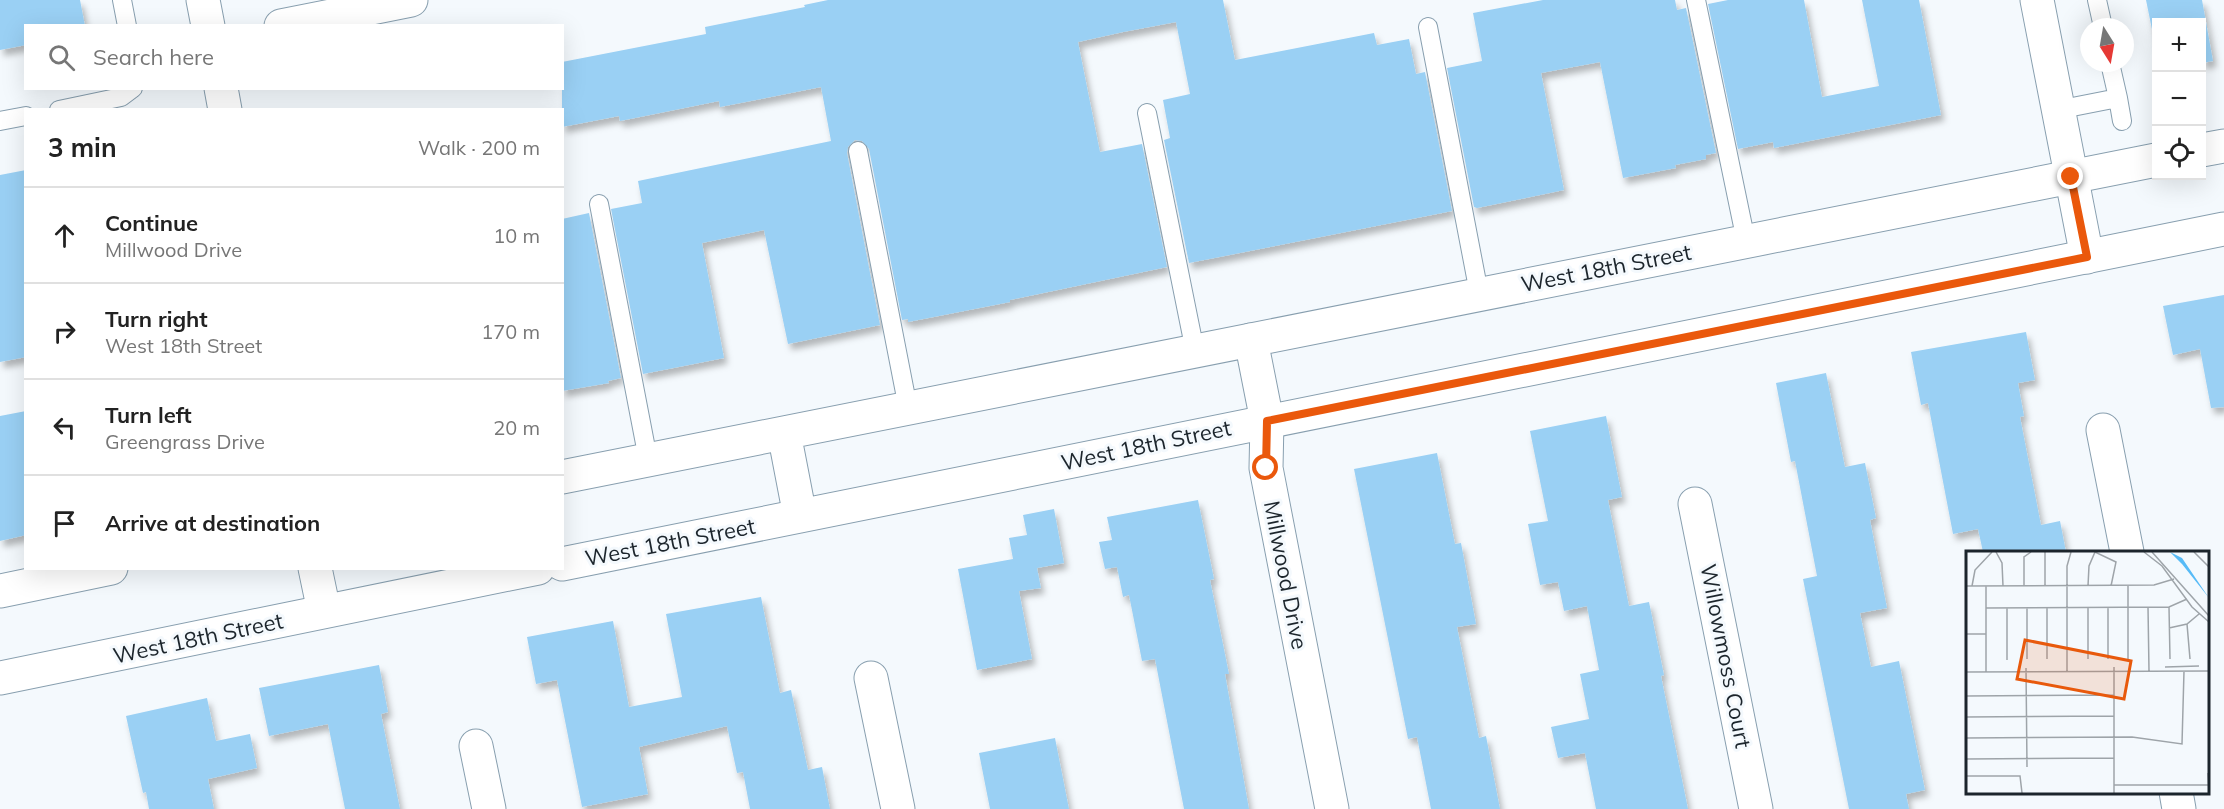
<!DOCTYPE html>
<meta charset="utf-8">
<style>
:root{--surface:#fff;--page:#f6f6f6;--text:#222;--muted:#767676;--line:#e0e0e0}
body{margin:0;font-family:Mulish,sans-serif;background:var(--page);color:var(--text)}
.controls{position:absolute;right:18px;top:18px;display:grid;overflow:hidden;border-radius:0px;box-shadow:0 6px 24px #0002}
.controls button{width:54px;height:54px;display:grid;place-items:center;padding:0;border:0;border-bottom:2px solid var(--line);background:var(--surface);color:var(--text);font:30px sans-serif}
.compass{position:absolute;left:2080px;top:18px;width:54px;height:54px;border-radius:50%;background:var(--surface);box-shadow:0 6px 24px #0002;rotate:169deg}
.stop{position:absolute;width:18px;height:18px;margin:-14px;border:4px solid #ea580c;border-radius:50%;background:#fff}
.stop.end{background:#ea580c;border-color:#fff;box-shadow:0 2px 6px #0008}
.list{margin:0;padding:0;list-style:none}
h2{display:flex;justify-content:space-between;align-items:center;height:78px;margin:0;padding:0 24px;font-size:26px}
h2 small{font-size:20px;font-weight:400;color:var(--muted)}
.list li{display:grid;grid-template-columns:39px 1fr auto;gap:18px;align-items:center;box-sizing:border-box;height:96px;padding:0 24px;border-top:2px solid var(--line)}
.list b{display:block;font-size:22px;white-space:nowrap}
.list p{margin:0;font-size:20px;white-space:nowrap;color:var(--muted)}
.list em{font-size:20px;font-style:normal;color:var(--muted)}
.icon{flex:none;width:33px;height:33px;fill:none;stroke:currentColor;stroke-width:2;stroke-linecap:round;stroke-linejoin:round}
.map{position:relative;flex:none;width:2224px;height:809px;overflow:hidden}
.search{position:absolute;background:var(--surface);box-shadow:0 6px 24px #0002;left:24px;top:24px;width:540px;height:66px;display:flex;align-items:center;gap:15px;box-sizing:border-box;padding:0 21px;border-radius:0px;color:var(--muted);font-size:22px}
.panel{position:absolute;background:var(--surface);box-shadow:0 6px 24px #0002;left:24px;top:108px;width:540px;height:462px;border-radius:0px}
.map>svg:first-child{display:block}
.building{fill:#9ad0f4;filter:url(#shadow)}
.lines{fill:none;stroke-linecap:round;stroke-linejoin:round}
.service-casing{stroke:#889faf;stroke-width:20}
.minor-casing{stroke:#889faf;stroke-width:35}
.tertiary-casing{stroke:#889faf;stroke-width:35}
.secondary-casing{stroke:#889faf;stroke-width:35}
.service{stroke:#fff;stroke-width:18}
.minor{stroke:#fff;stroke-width:33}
.tertiary{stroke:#fff;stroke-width:33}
.secondary{stroke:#fff;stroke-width:33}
.route{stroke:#ea580c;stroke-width:8}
.labels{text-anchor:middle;stroke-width:6;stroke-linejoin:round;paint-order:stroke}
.street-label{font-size:22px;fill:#1c252c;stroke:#f4f9fd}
.inset-road{fill:none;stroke:#9ea4a9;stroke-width:1.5}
.view{fill:#e8590c;fill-opacity:0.15;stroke:#e8590c;stroke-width:3}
.inset-edge{fill:none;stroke:#1c252c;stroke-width:3}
</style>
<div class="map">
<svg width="2224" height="809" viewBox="0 0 2224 809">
<defs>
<filter id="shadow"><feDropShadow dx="3.5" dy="6" stdDeviation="3" flood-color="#0004"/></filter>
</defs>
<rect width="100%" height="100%" fill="#f4f9fd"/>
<path class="building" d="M 0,0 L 80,0 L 85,26 L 26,26 L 26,45 L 0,50 Z
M 828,0 L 1223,0 L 1235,60 L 1374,33 L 1377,45 L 1409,39 L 1416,74 L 1425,72 L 1452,211 L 1189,263 L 1164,140 L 1170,138 L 1163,100 L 1190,94 L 1176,22 L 1123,32 L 1078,42 L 1100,152 L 1142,144 L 1167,267 L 1010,300 L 1010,302 L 908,322 L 908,319 L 902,320 L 869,149 L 862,141 L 855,140 L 848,147 L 847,153 L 880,325 L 788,344 L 764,230 L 702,243 L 724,358 L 643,374 L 611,209 L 642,203 L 638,181 L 831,141 L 821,87 L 720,107 L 719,101 L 620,121 L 619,116 L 562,127 L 562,62 L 706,34 L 705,27 L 805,7 L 804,5 Z
M 1543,0 L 1675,0 L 1677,10 L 1686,8 L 1716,153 L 1706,155 L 1706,159 L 1675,165 L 1676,168 L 1623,178 L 1600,62 L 1541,73 L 1564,190 L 1477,208 L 1474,207 L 1447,68 L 1482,61 L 1473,13 Z
M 1728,0 L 1804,0 L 1822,97 L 1879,86 L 1862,0 L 1919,0 L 1941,115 L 1774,148 L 1773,142 L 1738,149 L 1708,4 Z
M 2146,0 L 2202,0 L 2213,61 L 2202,63 L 2202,22 L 2157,22 L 2157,54 Z
M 26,170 L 26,357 L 0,362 L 0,175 Z
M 589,213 L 621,378 L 608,381 L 609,383 L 562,391 L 562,219 Z
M 2224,295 L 2224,407 L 2211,408 L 2200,349 L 2173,355 L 2163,306 Z
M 2026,332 L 2035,380 L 2018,383 L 2024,416 L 2020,417 L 2041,525 L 2060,521 L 2066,552 L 1983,552 L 1978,529 L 1953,534 L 1928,403 L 1921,405 L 1911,352 Z
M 1826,373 L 1845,467 L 1865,463 L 1876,518 L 1870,520 L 1887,608 L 1860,613 L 1871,667 L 1899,661 L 1925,790 L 1906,794 L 1909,809 L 1849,809 L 1803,579 L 1817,576 L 1795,461 L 1791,462 L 1776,383 Z
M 26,411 L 26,535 L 0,541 L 0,416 Z
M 1606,416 L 1622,497 L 1608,500 L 1629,606 L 1649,602 L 1664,675 L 1661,676 L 1688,809 L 1596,809 L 1585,753 L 1558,758 L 1551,727 L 1589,719 L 1580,674 L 1599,670 L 1587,606 L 1564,611 L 1558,582 L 1540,585 L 1528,524 L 1548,521 L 1530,431 Z
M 1437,453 L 1455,544 L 1461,543 L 1476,624 L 1457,627 L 1479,738 L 1486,736 L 1500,809 L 1431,809 L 1417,737 L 1408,739 L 1354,469 Z
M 1198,500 L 1214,579 L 1210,580 L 1229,674 L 1225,674 L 1249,809 L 1184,809 L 1155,659 L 1142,661 L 1129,595 L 1123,597 L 1117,567 L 1105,569 L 1099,542 L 1112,540 L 1107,517 Z
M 1054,509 L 1064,563 L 1037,568 L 1041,588 L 1019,591 L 1032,659 L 977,670 L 958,569 L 1013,559 L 1009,538 L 1027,535 L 1023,515 Z
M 761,597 L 780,693 L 791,690 L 808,770 L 822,767 L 830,809 L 750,809 L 743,772 L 737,773 L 727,726 L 639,747 L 648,794 L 582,807 L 557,680 L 536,684 L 527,637 L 613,621 L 629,707 L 682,697 L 666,614 Z
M 379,665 L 388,712 L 381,714 L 400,809 L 345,809 L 328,724 L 269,736 L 259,688 Z
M 207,698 L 216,741 L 250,734 L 257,768 L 208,779 L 214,809 L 149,809 L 146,792 L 143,793 L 126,716 Z
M 1055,738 L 1069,809 L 990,809 L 979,753 Z"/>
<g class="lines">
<g class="service-casing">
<path id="service" d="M 122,0 L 127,26
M 1696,0 L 1746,241
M 2097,0 L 2103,27
M 1428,27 L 1479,293
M 2110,63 L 2118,98
M 59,110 L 121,97 L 133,88
M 2057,110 L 2118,98 L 2122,121
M 1147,113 L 1195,351
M 0,121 L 26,116
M 858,151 L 908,408
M 599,204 L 648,459"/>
</g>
<g class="minor-casing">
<path id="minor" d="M 2037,0 L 2087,257
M 281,26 L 411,0
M 1251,340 L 1267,421 L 1266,468 L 1332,809
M 2103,430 L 2127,552
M 1695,504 L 1756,809
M 871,678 L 898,809
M 476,746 L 489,809
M 2176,792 L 2179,809"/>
</g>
<g class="tertiary-casing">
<path id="tertiary" d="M 203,0 L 208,26
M 221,88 L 225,110
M 315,568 L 324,611"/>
</g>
<g class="secondary-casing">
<path id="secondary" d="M 2202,150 L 2224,146
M 784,433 L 800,516
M 562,477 L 2156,160
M 562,564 L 2224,229
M 0,591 L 111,568
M 0,678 L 538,568"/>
</g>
<use href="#service" class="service"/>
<use href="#minor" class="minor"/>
<use href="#tertiary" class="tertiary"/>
<use href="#secondary" class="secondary"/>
</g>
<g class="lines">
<path class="route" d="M 1266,468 L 1267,421 L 2087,257 L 2071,177"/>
</g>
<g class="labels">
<g class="street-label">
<text transform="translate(1606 268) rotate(-11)" y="8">West 18th Street</text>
<text transform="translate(1146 445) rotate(-12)" y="8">West 18th Street</text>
<text transform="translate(670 542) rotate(-11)" y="8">West 18th Street</text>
<text transform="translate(1286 575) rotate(79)" y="8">Millwood Drive</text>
<text transform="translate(198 638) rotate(-12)" y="8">West 18th Street</text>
<text transform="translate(1726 656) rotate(79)" y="8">Willowmoss Court</text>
</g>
</g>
<g transform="translate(1966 551)">
<rect width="243" height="243" fill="#f4f9fd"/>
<path d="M 204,1 L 216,7 L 243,47 L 216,13 Z" fill="#57bbf7"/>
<path class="inset-road" d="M 30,1 L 36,12 L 37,35M 79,1 L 79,35M 178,1 L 196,15 L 226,56 L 243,71M 186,1 L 243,65M 228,1 L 243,16M 0,35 L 188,34 L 208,28M 6,35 L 9,19 L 26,1M 20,35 L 20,121M 58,35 L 58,6 L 65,1M 122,35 L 123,15 L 129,1 L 150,11 L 145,35M 162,35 L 162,108M 81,56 L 81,108M 122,56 L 122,108M 142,56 L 142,108M 182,56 L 183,120M 203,56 L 204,108M 20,57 L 203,56 L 221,48M 41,57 L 41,109M 61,57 L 61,108M 221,73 L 224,108M 203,77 L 221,73 L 233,63M 0,83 L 20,83M 148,116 L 148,242M 199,116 L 233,115M 60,117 L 61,216M 101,120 L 101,15 L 105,1M 0,121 L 243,120M 0,145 L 148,144M 0,166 L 148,165M 0,187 L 166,186 L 216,193 L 218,120M 0,208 L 148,207M 242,222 L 243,242M 0,225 L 54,225 L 56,242M 148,234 L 242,234"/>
<path class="view" d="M 59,89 L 165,110 L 158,148 L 51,128 Z"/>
<rect width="243" height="243" class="inset-edge"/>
</g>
</svg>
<div class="controls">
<button>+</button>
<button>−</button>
<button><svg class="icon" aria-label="locate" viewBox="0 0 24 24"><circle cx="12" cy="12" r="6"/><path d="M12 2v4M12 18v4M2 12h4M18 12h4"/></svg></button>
</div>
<svg class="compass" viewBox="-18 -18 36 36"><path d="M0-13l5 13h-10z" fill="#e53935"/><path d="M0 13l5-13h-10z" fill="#767676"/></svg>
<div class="stop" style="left:1266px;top:468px"></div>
<div class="stop end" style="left:2071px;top:177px"></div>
<div class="search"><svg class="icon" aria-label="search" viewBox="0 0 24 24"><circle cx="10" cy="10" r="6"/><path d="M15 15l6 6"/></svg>Search here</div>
<section class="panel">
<h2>3 min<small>Walk · 200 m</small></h2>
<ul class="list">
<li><svg class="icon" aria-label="ahead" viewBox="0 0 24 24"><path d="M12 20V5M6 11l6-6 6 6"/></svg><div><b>Continue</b><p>Millwood Drive</p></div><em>10 m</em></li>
<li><svg class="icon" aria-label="right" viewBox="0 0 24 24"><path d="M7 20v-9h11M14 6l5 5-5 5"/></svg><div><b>Turn right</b><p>West 18th Street</p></div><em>170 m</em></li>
<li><svg class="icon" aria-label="left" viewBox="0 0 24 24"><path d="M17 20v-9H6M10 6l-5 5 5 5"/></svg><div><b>Turn left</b><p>Greengrass Drive</p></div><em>20 m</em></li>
<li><svg class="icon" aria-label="arrive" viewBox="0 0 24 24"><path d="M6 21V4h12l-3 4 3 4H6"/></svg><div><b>Arrive at destination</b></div></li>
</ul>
</section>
</div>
